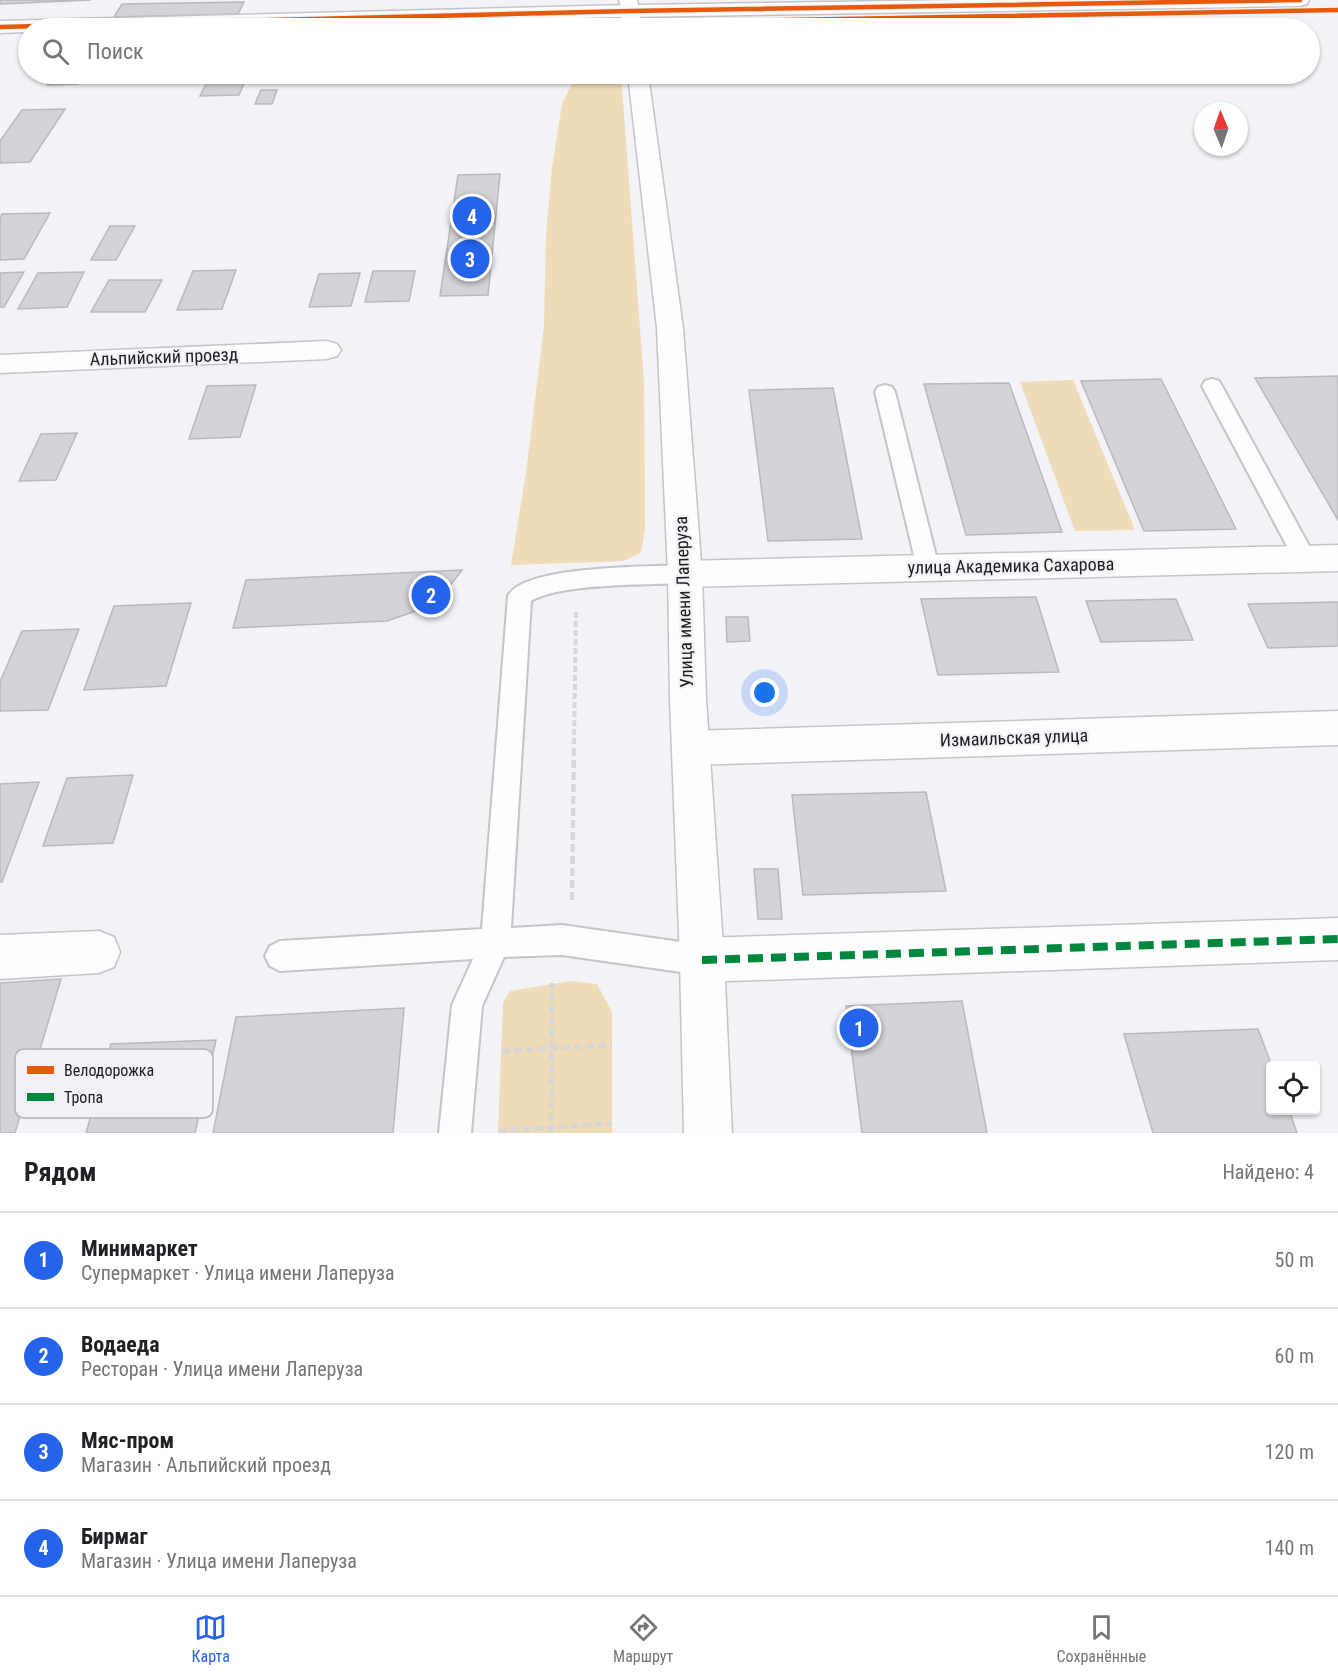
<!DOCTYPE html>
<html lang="ru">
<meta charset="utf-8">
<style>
:root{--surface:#fff;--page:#f6f6f6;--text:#202124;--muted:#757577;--line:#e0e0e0;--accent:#2563eb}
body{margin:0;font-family:"Roboto Condensed",sans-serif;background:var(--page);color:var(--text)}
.controls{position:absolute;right:18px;bottom:18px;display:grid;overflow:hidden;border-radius:6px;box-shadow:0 2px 4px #0004}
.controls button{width:54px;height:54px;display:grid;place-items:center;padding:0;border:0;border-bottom:2px solid var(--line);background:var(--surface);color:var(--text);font:30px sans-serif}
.compass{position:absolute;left:1194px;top:102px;width:54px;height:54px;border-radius:50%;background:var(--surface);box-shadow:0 2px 4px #0004;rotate:358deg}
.you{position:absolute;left:765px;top:693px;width:21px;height:21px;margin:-15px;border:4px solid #fff;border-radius:50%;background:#1a73e8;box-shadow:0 0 0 9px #1a73e833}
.badge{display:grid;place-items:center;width:39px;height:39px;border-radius:50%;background:var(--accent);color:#fff;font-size:20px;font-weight:700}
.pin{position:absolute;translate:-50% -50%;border:3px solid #fff;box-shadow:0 2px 6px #0006}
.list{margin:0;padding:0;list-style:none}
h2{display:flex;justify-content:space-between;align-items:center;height:78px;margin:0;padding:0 24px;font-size:26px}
h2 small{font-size:20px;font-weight:400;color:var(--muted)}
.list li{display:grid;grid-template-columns:39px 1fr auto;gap:18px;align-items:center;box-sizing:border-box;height:96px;padding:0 24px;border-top:2px solid var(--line)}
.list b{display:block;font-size:22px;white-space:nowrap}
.list p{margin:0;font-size:20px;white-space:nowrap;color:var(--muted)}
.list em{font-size:20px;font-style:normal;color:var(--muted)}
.icon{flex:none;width:33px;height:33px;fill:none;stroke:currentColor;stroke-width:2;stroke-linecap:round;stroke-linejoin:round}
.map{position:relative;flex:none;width:1338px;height:1133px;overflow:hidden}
.search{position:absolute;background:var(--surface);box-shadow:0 2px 4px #0004;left:18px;right:18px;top:18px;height:66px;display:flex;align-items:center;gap:15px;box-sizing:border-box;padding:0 21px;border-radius:33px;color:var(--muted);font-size:22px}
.sheet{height:462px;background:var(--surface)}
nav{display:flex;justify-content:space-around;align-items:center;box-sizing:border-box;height:84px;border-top:2px solid var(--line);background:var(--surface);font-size:16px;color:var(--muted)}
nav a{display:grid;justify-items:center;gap:3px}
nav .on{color:var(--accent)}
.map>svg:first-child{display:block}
.green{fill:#eedbb7}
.building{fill:#d4d4d8;stroke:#b9b9bd;stroke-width:1.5}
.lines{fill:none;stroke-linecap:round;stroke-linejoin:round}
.service-casing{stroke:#c4c4c8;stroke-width:4}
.minor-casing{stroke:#c4c4c8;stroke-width:3}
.tertiary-casing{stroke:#c4c4c8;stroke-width:3}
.path-far2{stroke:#d7d7d8;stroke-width:2;stroke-dasharray:4 2;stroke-linecap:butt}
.path-far1{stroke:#d7d7d8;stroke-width:4;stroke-dasharray:6 3;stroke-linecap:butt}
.path{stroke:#d7d7d8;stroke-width:4.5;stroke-dasharray:8 4;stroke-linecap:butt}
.service{fill:#fdfdfe;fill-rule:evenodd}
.minor{fill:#fdfdfe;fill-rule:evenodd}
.tertiary{fill:#fdfdfe;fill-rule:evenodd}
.quiet{stroke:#00873e;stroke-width:8;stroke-dasharray:15 8;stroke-linecap:butt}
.cycleway-casing{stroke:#f1f1f8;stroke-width:7}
.cycleway{stroke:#e8590c;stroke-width:4.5}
.labels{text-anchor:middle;stroke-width:4.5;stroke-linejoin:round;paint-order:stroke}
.street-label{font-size:18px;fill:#1d1d20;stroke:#f1f1f8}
.key{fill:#f1f1f8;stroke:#b1b1b7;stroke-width:1.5}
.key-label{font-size:16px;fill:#1d1d20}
</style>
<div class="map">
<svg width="1338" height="1133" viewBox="0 0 1338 1133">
<rect width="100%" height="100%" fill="#f2f2f7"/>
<path class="green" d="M 577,74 L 621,74 L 644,382 L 645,529 L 641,553 L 623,561 L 511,565 L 526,473 L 544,327 L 546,235 L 552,168 L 562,104 Z
M 1073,380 L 1135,530 L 1075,531 L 1020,382 Z
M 572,981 L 597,984 L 612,1012 L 612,1133 L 498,1133 L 503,1003 L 510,991 Z"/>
<path class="building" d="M 0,0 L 91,0 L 0,4 Z
M 244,2 L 238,14 L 114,17 L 122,4 Z
M 55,74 L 84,74 L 78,84 L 47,85 Z
M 102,74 L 146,74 L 100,76 Z
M 211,74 L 248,74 L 239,95 L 200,96 Z
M 286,74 L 319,74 L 316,81 L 283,82 Z
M 261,90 L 277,90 L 272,104 L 255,104 Z
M 65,109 L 30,162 L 0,163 L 0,141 L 22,110 Z
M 500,174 L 488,295 L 440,296 L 458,175 Z
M 50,213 L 24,259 L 0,260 L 0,218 L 2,214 Z
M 110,226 L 135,226 L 116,260 L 91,260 Z
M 236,270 L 222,309 L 177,310 L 193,271 Z
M 373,271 L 415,271 L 409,301 L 365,302 Z
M 24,272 L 4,307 L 0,307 L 0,273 Z
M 84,272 L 67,307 L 18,309 L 38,273 Z
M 360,273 L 351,306 L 309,307 L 319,274 Z
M 109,280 L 162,280 L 145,312 L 91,312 Z
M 1338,376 L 1338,520 L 1255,378 Z
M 1161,379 L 1236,529 L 1144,531 L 1081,381 Z
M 1009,383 L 1062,532 L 966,535 L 924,384 Z
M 256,385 L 240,437 L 189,439 L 207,386 Z
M 833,388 L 862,539 L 768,541 L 749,390 Z
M 77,433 L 56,480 L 19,481 L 41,434 Z
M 462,570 L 436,604 L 387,621 L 233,628 L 246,580 Z
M 1036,597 L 1059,672 L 938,675 L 921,599 Z
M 1176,599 L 1193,640 L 1101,642 L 1086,601 Z
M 1338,602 L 1338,646 L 1268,648 L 1248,604 Z
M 191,603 L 166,686 L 84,690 L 114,606 Z
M 726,617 L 748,617 L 750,641 L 727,642 Z
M 79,629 L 48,710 L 0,711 L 0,682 L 22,631 Z
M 133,775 L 113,843 L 43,846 L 67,778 Z
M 39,782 L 2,882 L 0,882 L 0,784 Z
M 926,792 L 946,891 L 803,895 L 792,795 Z
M 754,869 L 778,869 L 782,919 L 758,919 Z
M 61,979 L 15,1133 L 0,1133 L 0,983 Z
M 962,1001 L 987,1133 L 862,1133 L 846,1006 Z
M 404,1008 L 393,1133 L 213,1133 L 236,1017 Z
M 1258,1029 L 1272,1066 L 1270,1110 L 1289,1110 L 1297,1133 L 1153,1133 L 1124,1034 Z
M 216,1040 L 195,1133 L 86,1133 L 111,1044 Z"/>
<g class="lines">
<g class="service-casing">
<path id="service" d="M 1212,379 L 1219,381 L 1222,386 L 1313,553 L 1316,559 L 1313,565 L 1305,568 L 1297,565 L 1202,386 L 1205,381 Z
M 885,385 L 892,387 L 895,392 L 939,568 L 936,574 L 928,577 L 920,574 L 917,568 L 875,392 L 878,387 Z
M 685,565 L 693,568 L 696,574 L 693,580 L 685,583 C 648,585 561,583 531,601 L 511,928 L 562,925 L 702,945 L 712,950 L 717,960 L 712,970 L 702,975 L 562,955 L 504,957 L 482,1006 L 471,1133 L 439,1133 L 452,1005 L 473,959 L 280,971 L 270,966 L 265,956 L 270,946 L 280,941 L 482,929 L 508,596 C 524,565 650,567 685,565 Z"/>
</g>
<g class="minor-casing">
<path id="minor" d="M 619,0 L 637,0 L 638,5 L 960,0 L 1309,0 L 1307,4 L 1300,6 L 630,17 L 623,15 Z
M 327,341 L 337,344 L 341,350 L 337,356 L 327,359 L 0,373 L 0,355 Z
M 1338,545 L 1338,571 L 685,587 L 673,583 L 668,574 L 673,565 L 685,561 Z
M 1338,711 L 1338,745 L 691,765 L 678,760 L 672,748 L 678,736 L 691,731 Z
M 1338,918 L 1338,960 L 702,982 L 687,975 L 680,960 L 687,945 L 702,938 Z
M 99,931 L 114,937 L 120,952 L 114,967 L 99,973 L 0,979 L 0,935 Z"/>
</g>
<g class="tertiary-casing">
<path id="tertiary" d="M 630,5 L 637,7 L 639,11 L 641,28 L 623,28 L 621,17 L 166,28 L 28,28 L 28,32 L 0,33 L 0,21 Z
M 628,74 L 648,74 L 683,328 L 702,574 L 706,699 L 724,960 L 732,1133 L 684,1133 L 680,960 L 670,699 L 668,574 L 657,328 Z"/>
</g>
<path class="path-far2" d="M 1327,11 L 1338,10"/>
<path class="path-far1" d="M 574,744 L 576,610"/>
<path class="path" d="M 572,900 L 574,742
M 502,1051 L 612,1045
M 499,1131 L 612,1123
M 551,1133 L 552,983"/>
<use href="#service" class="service"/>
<use href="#minor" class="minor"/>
<use href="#tertiary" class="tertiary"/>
<path class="quiet" d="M 702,960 L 1338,939"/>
<g class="cycleway-casing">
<path id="cycleway" d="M 0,27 L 630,11 L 1300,0
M 641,28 L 655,23 L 672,22 L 1338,10"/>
</g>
<use href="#cycleway" class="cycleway"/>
</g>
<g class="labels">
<g class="street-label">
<text transform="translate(164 357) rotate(-2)" y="6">Альпийский проезд</text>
<text transform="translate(1011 566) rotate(-1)" y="6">улица Академика Сахарова</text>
<text transform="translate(684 602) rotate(-92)" y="6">Улица имени Лаперуза</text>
<text transform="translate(1014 738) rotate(-2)" y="6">Измаильская улица</text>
</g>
</g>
<rect x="15" y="1049" width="198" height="69" rx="9" class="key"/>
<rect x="27" y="1066" width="27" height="8" fill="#e8590c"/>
<rect x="27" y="1093" width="27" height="8" fill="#00873e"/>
<g class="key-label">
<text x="64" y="1076">Велодорожка</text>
<text x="64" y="1103">Тропа</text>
</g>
</svg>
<div class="controls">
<button><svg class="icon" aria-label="locate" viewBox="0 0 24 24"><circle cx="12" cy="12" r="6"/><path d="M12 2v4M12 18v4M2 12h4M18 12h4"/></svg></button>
</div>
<svg class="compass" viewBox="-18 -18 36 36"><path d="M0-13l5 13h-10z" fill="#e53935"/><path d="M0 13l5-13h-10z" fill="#757577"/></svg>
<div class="you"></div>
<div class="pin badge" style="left:859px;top:1028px">1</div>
<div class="pin badge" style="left:431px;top:595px">2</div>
<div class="pin badge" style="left:470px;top:259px">3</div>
<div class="pin badge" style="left:472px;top:216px">4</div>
<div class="search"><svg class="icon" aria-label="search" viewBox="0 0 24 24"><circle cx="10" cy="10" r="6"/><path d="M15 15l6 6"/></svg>Поиск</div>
</div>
<section class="sheet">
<h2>Рядом<small>Найдено: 4</small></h2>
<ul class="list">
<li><span class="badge">1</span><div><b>Минимаркет</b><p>Супермаркет · Улица имени Лаперуза</p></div><em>50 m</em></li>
<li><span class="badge">2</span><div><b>Водаеда</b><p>Ресторан · Улица имени Лаперуза</p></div><em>60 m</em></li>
<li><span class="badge">3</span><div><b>Мяс-пром</b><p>Магазин · Альпийский проезд</p></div><em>120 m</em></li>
<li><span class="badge">4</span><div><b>Бирмаг</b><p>Магазин · Улица имени Лаперуза</p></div><em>140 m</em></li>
</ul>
</section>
<nav>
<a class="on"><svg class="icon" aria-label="map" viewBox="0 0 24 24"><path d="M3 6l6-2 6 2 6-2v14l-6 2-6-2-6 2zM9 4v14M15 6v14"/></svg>Карта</a>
<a><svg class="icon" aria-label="directions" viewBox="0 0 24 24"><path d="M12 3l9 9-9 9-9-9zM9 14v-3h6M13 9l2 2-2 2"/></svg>Маршрут</a>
<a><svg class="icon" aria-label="saved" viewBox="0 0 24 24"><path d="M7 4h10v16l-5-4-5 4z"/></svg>Сохранённые</a>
</nav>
